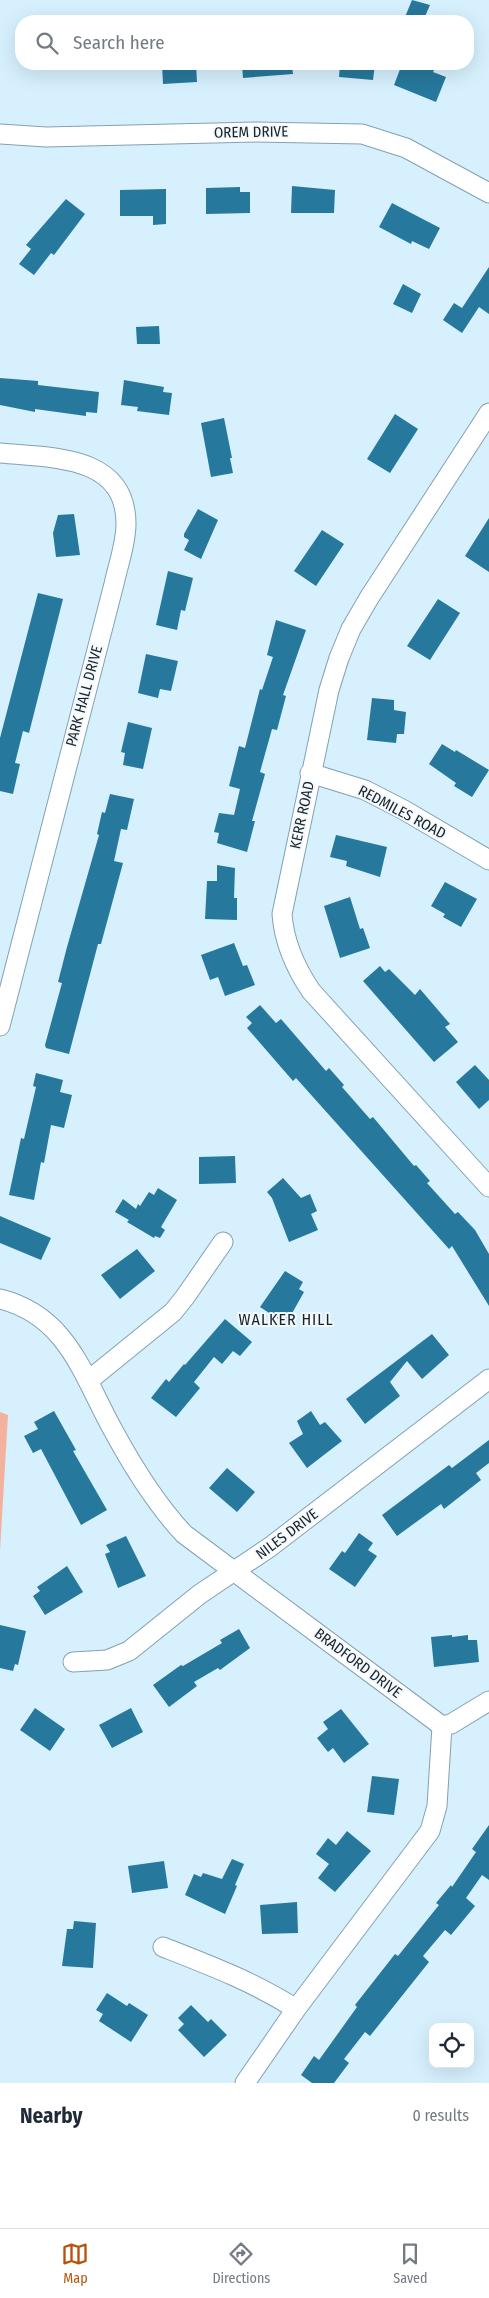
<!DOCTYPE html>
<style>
:root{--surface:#fff;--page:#f6f6f7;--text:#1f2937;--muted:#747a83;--line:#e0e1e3;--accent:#b45309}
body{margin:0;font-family:"Fira Sans Condensed",sans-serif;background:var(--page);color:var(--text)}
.controls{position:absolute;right:15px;bottom:15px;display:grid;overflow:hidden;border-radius:10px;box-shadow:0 5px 20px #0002}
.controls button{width:45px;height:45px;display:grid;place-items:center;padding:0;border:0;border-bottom:1px solid var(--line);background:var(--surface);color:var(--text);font:25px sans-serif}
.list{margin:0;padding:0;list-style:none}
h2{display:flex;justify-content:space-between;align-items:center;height:65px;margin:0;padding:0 20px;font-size:21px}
h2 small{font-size:16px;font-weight:400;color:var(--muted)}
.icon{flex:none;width:28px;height:28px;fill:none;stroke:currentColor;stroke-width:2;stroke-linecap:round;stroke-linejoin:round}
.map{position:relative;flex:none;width:489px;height:2083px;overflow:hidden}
.search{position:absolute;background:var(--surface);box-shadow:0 5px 20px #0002;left:15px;right:15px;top:15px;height:55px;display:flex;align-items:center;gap:12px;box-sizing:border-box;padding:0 18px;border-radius:20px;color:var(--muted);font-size:19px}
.sheet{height:145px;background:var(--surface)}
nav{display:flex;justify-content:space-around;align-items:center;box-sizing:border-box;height:70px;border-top:1px solid var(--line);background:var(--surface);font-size:14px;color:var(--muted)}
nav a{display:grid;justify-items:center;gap:2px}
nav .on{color:var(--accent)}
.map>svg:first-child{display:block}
.green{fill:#f4b19d}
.building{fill:#26789c}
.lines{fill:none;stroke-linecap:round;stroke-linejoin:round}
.minor-casing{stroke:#83a1b1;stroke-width:21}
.minor{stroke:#fff;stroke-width:19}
.labels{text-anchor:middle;stroke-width:4;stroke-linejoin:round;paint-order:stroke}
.street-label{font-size:15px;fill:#18242a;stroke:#f3f9fd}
.neighbourhood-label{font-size:16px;letter-spacing:1px;fill:#18242a;stroke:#f3f9fd}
</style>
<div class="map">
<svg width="489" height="2083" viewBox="0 0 489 2083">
<rect width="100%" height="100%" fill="#d6f0fe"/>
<path class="green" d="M 0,1412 L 8,1415 L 0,1551 Z"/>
<path class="building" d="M 412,0 L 430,5 L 423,21 L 416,21 L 405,17 Z
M 162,64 L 196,64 L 197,82 L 163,84 Z
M 242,64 L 292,64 L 293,74 L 243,78 Z
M 340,64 L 375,64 L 373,80 L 339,77 Z
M 402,64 L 437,64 L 433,72 L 446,77 L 436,102 L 394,85 Z
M 292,186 L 335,190 L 334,213 L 291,213 Z
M 240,187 L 240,192 L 250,192 L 250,213 L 206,214 L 206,188 Z
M 166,189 L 166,224 L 153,225 L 153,216 L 120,216 L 120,190 Z
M 66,199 L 85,214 L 54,255 L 51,253 L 34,275 L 19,264 L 31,249 L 26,245 Z
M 392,203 L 440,228 L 429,249 L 412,241 L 411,244 L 379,227 Z
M 489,267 L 489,314 L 479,307 L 462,333 L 443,320 L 454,303 L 462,308 Z
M 403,284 L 421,294 L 412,313 L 393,304 Z
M 159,326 L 160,344 L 137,344 L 136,327 Z
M 0,378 L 38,381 L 38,385 L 99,392 L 97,413 L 86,412 L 86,416 L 35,409 L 35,412 L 0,405 Z
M 124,380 L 164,387 L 163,392 L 172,393 L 169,415 L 137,411 L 138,407 L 121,405 Z
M 395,414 L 418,429 L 390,473 L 367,459 Z
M 224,418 L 232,458 L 230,458 L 233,473 L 211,477 L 201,423 Z
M 198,509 L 218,520 L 201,559 L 184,550 L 189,540 L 184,537 L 184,534 Z
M 74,514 L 80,555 L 56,557 L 53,533 L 58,515 Z
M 489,518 L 489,572 L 465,556 Z
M 322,530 L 344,544 L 316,586 L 294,571 Z
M 168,571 L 193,578 L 185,611 L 181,610 L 177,630 L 156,625 Z
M 38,593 L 63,599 L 29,733 L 23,731 L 15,763 L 20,764 L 13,794 L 0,791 L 0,738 Z
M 438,599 L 460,613 L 430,660 L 407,646 Z
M 276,620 L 306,630 L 283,695 L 286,696 L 277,730 L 272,729 L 260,772 L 265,774 L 252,821 L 255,821 L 247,852 L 217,843 L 219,833 L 214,832 L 219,813 L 234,815 L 240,789 L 229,786 L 239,746 L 245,748 L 260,689 L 262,690 L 273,657 L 267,655 Z
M 146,654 L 178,661 L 171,691 L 160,689 L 158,698 L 138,693 Z
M 372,698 L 394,700 L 394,710 L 406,712 L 404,734 L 397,734 L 396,743 L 367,740 Z
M 128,722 L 152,728 L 143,769 L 123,765 L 125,753 L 121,752 Z
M 442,744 L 455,752 L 456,750 L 489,770 L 472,797 L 454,786 L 456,783 L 429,764 Z
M 110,794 L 134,799 L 127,830 L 121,829 L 114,861 L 123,863 L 101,944 L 98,944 L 69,1054 L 46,1048 L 45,1045 L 62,983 L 58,982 L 67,947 L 99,835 L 97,834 L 102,812 L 105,813 Z
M 336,835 L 387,847 L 380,877 L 346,866 L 347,861 L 330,857 Z
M 217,865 L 235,868 L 234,898 L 237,898 L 237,920 L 205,919 L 207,881 L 217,881 Z
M 445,882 L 477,899 L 461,927 L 443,917 L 445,914 L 431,906 Z
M 350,897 L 360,929 L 363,928 L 370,948 L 340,958 L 324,906 Z
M 234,943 L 243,966 L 247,965 L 255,985 L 225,996 L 218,977 L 210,980 L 201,955 Z
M 380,966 L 385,972 L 389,969 L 415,995 L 420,989 L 450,1024 L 445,1027 L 458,1042 L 434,1062 L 363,981 Z
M 260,1005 L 276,1023 L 281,1019 L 326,1071 L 329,1068 L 344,1085 L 342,1087 L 370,1119 L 373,1117 L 414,1166 L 416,1165 L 430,1181 L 427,1183 L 455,1214 L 458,1212 L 475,1230 L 489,1254 L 489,1306 L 452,1246 L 449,1249 L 296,1078 L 293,1081 L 247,1028 L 252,1023 L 246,1017 Z
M 475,1065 L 489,1080 L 489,1100 L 479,1109 L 456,1082 Z
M 36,1073 L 63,1080 L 60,1092 L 72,1095 L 64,1128 L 51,1125 L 44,1163 L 41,1162 L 34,1200 L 9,1195 L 21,1138 L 24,1139 L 36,1087 L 33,1086 Z
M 235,1156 L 236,1183 L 199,1184 L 199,1157 Z
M 283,1178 L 301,1198 L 310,1194 L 317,1211 L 311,1214 L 318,1230 L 289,1242 L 272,1198 L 267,1192 Z
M 158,1188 L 177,1200 L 161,1227 L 165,1230 L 160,1238 L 155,1236 L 154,1238 L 127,1222 L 129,1220 L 115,1212 L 123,1199 L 136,1209 L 138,1204 L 140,1206 L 149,1192 L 154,1195 Z
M 0,1216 L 51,1238 L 41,1260 L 0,1243 Z
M 137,1249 L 155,1271 L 120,1299 L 101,1275 Z
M 285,1271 L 303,1282 L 299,1289 L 304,1292 L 286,1324 L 260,1307 Z
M 225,1319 L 252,1342 L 240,1356 L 233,1351 L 222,1364 L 214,1357 L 194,1382 L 200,1388 L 176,1417 L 151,1398 L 166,1379 L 169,1382 L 184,1364 L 185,1365 Z
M 432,1334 L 449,1355 L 422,1379 L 407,1361 L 390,1382 L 400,1396 L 365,1424 L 346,1399 Z
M 54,1411 L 76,1450 L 73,1451 L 107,1510 L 81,1525 L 41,1449 L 33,1453 L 24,1436 L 38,1429 L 34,1422 Z
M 311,1411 L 320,1425 L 325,1422 L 342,1441 L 307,1468 L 289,1443 L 303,1434 L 297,1421 Z
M 489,1440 L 489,1463 L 476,1473 L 481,1480 L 444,1509 L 441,1504 L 397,1536 L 382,1515 L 449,1465 L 452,1468 Z
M 227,1468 L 255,1492 L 237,1512 L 209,1488 Z
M 359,1533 L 373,1543 L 368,1550 L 377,1556 L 355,1587 L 329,1569 L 342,1551 L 345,1553 Z
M 126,1536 L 146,1576 L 118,1588 L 105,1554 L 110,1552 L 106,1545 Z
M 67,1566 L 83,1592 L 45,1615 L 33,1596 L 40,1591 L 37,1587 Z
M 0,1625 L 26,1631 L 18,1665 L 15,1664 L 13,1671 L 0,1668 Z
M 239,1629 L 250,1648 L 220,1670 L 218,1668 L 194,1682 L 197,1686 L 169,1707 L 153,1685 L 181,1665 L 183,1666 L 222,1643 L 220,1640 Z
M 452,1635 L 452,1637 L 468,1635 L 468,1640 L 477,1640 L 479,1662 L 434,1667 L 431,1637 Z
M 35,1708 L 65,1729 L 50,1751 L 20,1730 Z
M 131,1708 L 143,1732 L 112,1748 L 99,1725 Z
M 341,1709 L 369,1744 L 344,1763 L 333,1748 L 328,1752 L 317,1738 L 328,1729 L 323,1722 Z
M 372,1776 L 399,1779 L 394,1815 L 367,1812 Z
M 489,1825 L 489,1880 L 482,1875 L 466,1898 L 475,1906 L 451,1935 L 445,1930 L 423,1956 L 429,1962 L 370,2036 L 365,2032 L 344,2059 L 349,2063 L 334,2083 L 312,2083 L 301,2075 L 314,2056 L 319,2060 L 357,2007 L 355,2005 L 395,1954 L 398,1956 L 439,1905 L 436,1903 L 451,1885 L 452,1887 L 476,1852 L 472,1849 Z
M 347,1831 L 371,1851 L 335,1892 L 318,1878 L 329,1864 L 316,1854 L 328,1838 L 336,1845 Z
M 232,1859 L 244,1864 L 235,1885 L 237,1886 L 225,1914 L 185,1895 L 194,1874 L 201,1877 L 203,1873 L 222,1879 Z
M 164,1861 L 168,1888 L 132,1893 L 128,1866 Z
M 297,1902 L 298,1933 L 262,1934 L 260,1905 Z
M 74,1921 L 96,1923 L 93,1968 L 62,1966 L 67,1929 L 73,1929 Z
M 107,1993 L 127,2006 L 129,2003 L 148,2015 L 131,2042 L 99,2021 L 103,2014 L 96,2010 Z
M 191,2005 L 208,2022 L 211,2019 L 227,2035 L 204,2057 L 178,2030 L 184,2024 L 178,2018 Z"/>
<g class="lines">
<g class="minor-casing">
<path id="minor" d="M 0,134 L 46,137 L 256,132 L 362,134 L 406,148 L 489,193
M 489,413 L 369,598 L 351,629 L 339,658 L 329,690 L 282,914 C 284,943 295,967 311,991 L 489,1187
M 0,453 C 50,458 126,454 126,524 C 126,544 118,565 114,584 L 0,1026
M 310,773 L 365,790 L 404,810 L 489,860
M 0,1299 C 68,1316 83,1376 113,1430 C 133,1467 155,1503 184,1534 L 442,1726
M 88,1381 L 173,1312 L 185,1297 L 223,1242
M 73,1662 L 107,1660 L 129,1651 L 200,1594 L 270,1547 L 489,1379
M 442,1726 L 451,1724 L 489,1701
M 163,1947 C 209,1965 254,1982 296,2009
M 245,2083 L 296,2009 L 430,1831 L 437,1806 L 442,1726"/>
</g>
<use href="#minor" class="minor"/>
</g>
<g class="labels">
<g class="street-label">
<text transform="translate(251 132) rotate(-1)" y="5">OREM DRIVE</text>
<text transform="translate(84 696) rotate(-75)" y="5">PARK HALL DRIVE</text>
<text transform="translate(402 812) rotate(28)" y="5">REDMILES ROAD</text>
<text transform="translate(302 815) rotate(-78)" y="5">KERR ROAD</text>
<text transform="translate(287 1534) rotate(-37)" y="5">NILES DRIVE</text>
<text transform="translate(358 1663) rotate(37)" y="5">BRADFORD DRIVE</text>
</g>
<g class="neighbourhood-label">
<text x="286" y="1325">WALKER HILL</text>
</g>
</g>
</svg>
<div class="controls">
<button><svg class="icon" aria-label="locate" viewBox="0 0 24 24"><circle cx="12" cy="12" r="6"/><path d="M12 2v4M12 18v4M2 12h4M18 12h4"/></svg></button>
</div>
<div class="search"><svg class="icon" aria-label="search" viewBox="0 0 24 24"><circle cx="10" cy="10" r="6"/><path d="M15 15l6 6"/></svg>Search here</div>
</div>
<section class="sheet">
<h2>Nearby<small>0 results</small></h2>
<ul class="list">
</ul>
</section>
<nav>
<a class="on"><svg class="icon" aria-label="map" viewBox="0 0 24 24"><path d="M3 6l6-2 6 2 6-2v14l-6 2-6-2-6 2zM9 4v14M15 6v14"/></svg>Map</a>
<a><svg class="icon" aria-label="directions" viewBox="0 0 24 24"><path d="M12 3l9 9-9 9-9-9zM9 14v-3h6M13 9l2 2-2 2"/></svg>Directions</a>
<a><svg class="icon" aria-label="saved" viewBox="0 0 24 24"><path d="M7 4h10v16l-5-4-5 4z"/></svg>Saved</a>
</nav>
